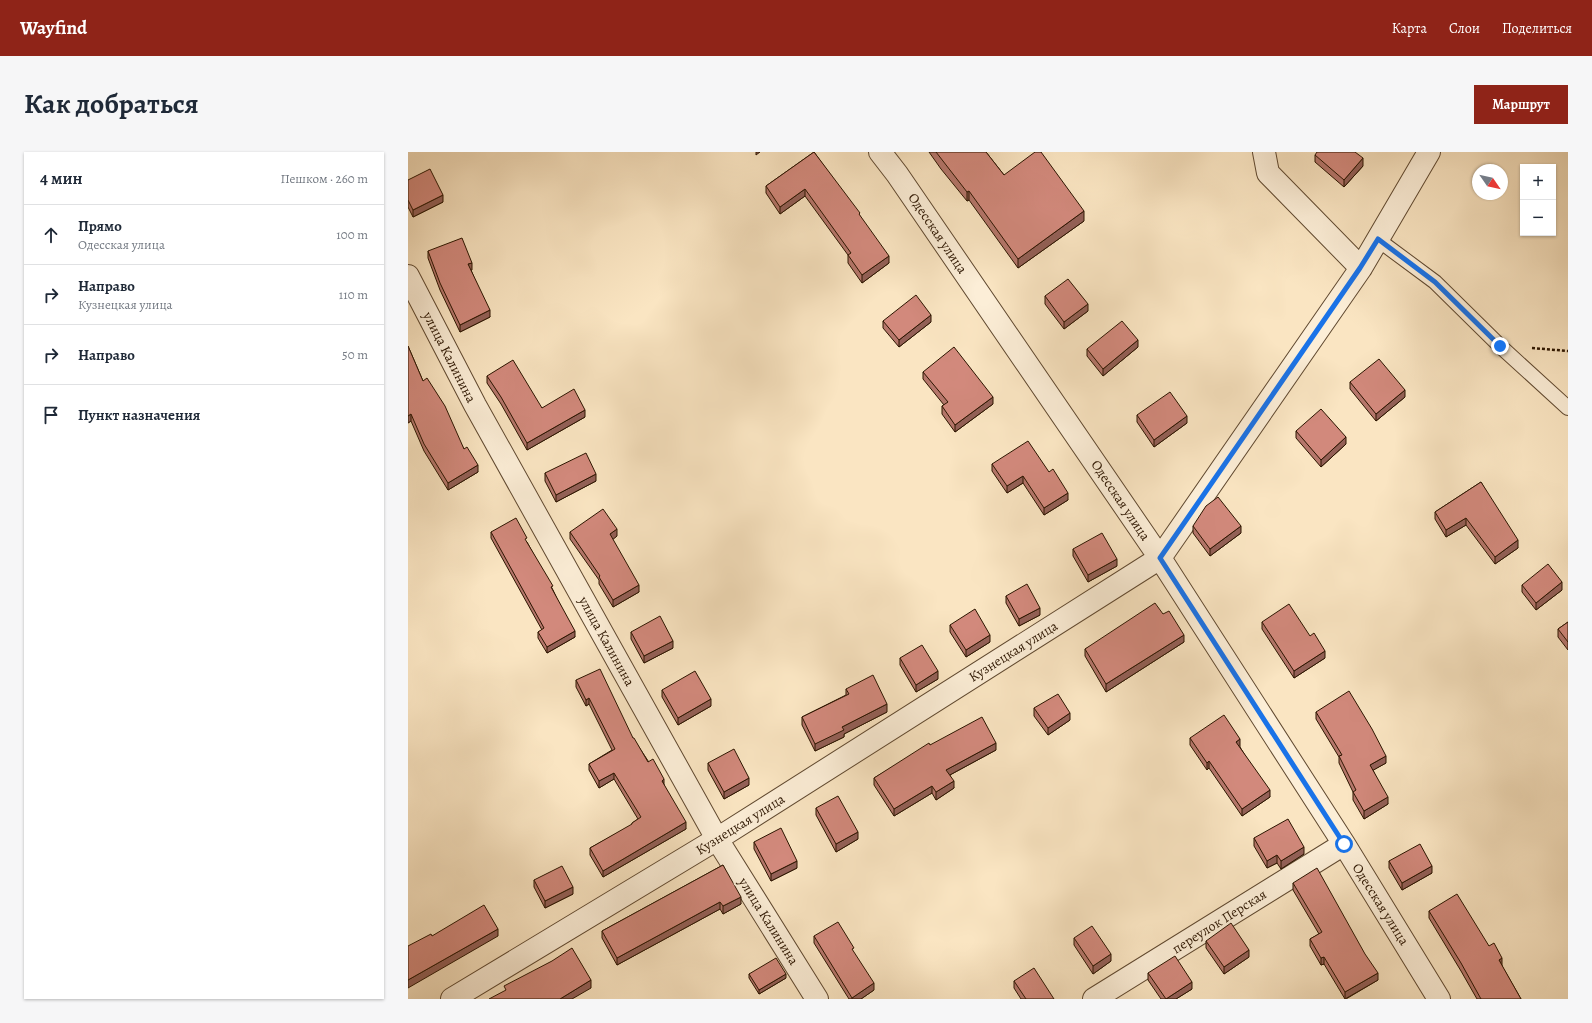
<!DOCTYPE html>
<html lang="ru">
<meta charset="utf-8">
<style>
:root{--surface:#fff;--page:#f6f6f7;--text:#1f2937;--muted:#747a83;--line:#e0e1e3;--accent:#8f2418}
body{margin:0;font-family:Alegreya,serif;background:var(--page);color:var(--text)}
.controls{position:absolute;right:12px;top:12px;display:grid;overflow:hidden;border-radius:0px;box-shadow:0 1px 3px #0004}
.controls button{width:36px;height:36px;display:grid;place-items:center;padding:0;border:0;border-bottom:1px solid var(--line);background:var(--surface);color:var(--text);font:20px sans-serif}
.compass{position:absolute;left:1064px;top:12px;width:36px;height:36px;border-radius:50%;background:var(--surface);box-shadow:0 1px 3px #0004;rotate:124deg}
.stop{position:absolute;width:12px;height:12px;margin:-9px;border:3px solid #1a73e8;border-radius:50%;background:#fff}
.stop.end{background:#1a73e8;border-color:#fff;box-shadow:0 1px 4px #0008}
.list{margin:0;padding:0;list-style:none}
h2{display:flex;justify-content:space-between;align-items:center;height:52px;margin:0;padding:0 16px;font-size:17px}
h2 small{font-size:13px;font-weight:400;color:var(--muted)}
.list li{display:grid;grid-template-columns:26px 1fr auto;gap:12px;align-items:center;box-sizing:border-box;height:60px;padding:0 16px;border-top:1px solid var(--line)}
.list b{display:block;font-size:15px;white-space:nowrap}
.list p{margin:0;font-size:13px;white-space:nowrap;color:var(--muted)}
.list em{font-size:13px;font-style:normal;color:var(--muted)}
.icon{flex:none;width:22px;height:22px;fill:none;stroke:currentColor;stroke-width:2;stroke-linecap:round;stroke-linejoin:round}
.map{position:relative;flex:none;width:1160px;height:847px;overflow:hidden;border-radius:0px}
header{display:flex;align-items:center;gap:24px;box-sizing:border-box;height:56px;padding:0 20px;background:var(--accent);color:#fff}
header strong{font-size:19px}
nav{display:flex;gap:22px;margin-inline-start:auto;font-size:14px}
.intro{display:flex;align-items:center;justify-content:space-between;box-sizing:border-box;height:96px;padding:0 24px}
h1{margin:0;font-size:28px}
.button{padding:10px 18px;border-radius:0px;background:var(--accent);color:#fff;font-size:14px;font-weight:700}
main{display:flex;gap:24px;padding:0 24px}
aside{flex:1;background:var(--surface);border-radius:0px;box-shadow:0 1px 3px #0004}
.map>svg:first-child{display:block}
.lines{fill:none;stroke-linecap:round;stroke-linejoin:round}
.service-casing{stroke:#604930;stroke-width:16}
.minor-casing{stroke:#604930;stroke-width:24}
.path{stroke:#2c1500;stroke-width:2.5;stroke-dasharray:3 2;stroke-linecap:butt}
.service{stroke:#fceed7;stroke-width:14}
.minor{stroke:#fceed7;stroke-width:22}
.wall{fill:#b5766b;stroke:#2c1500}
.shaded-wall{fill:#936057;stroke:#2c1500}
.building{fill:#d2897c;stroke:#2c1500}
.route{stroke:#1a73e8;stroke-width:5}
.labels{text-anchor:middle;stroke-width:4;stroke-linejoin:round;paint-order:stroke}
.street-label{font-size:14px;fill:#2c1500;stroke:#fceed7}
</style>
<header>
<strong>Wayfind</strong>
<nav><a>Карта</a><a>Слои</a><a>Поделиться</a></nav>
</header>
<div class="intro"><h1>Как добраться</h1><a class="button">Маршрут</a></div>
<main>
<aside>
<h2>4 мин<small>Пешком · 260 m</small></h2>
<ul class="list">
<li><svg class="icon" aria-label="ahead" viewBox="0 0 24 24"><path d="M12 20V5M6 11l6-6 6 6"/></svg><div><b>Прямо</b><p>Одесская улица</p></div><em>100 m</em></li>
<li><svg class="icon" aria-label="right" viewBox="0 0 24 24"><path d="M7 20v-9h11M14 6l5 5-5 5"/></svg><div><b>Направо</b><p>Кузнецкая улица</p></div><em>110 m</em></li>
<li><svg class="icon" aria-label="right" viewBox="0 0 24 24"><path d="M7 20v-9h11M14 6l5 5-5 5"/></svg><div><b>Направо</b></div><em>50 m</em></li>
<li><svg class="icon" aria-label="arrive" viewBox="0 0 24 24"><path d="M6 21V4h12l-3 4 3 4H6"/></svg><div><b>Пункт назначения</b></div></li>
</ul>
</aside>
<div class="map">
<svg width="1160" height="847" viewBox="0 0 1160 847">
<rect width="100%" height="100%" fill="#fae5c2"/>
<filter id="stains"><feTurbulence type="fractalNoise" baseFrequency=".005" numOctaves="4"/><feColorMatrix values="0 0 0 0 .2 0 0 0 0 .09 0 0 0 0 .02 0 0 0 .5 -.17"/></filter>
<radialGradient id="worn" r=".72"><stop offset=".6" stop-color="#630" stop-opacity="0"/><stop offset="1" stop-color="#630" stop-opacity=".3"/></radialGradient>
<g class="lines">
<g class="service-casing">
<path id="service" d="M 969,87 L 1027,130 L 1092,194 L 1160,256"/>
</g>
<g class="minor-casing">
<path id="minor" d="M 472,0 L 489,22 L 752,406 L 936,692 L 1031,847
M 856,0 L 860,21 L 953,116
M 0,124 L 67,253 L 309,687 L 409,847
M 44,847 L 309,687 L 752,406 L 953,116 L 1021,0
M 686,847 L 936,692"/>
</g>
<path class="path" d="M 1124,196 L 1160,199"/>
<use href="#service" class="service"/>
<use href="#minor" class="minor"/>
</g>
<path class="wall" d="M 406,0 L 452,64 L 481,111 L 454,131 L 440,111 L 440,103 L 397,44 L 372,62 L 358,41 L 358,34 Z
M 521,0 L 578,0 L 596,23 L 676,69 L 610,116 L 561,48 L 559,49 L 533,17 Z
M 907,3 L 955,14 L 936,35 L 907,10 Z
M 0,28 L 35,50 L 5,65 L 0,55 Z
M 20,99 L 64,118 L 63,118 L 82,165 L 52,180 L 32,138 L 20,106 Z
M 637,144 L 680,159 L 656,177 L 637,152 Z
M 475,169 L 523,170 L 491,195 L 475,176 Z
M 0,194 L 15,229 L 70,320 L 40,338 L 16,299 L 3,269 L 0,271 Z
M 730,195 L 695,224 L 679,204 L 679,197 Z
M 515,220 L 585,252 L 547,280 L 534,262 L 534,254 L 536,253 L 515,227 Z
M 79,224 L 134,256 L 177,265 L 119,298 L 93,252 L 79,231 Z
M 942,230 L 997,245 L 968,269 L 942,237 Z
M 729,263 L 779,271 L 746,295 L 729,270 Z
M 888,279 L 938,292 L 913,315 L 888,286 Z
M 584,312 L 641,320 L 660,348 L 636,363 L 615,331 L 599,341 L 584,319 Z
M 137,321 L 188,329 L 148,350 L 137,329 Z
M 1073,330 L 1110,396 L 1087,412 L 1058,373 L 1038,385 L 1027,367 L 1027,360 Z
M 785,374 L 833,381 L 802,404 L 785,381 Z
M 83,380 L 119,390 L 145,438 L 167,485 L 139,501 L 130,486 L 130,480 L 134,478 L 83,386 Z
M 162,380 L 209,384 L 204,387 L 231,440 L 205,455 L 191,432 L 191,428 L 162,387 Z
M 665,397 L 709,414 L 680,430 L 665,404 Z
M 1114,433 L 1154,438 L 1128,458 L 1114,440 Z
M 598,444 L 632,463 L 611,474 L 598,451 Z
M 755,462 L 776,490 L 698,540 L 677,504 L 677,497 Z
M 854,470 L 917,506 L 886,526 L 854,477 Z
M 1160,470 L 1160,498 L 1150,485 L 1150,477 Z
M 542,473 L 582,490 L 558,505 L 542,480 Z
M 223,480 L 265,496 L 236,511 L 223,487 Z
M 492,506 L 530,527 L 508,540 L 492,513 Z
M 168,528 L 225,586 L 256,633 L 278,677 L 195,725 L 182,703 L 182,696 L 224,673 L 224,671 L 230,667 L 206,627 L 191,636 L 181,618 L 181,612 L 204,598 L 181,552 L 178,554 L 168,535 Z
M 438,537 L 479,560 L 436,582 L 436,585 L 407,599 L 394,573 L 394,565 L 438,543 Z
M 254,538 L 303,554 L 270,573 L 254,545 Z
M 626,556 L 662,568 L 640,583 L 626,564 Z
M 908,560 L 978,611 L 965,618 L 980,652 L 956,667 L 945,648 L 945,640 L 931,611 L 931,605 L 908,567 Z
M 782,586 L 832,595 L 862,645 L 834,664 L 801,616 L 799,618 L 782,593 Z
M 522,593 L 588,598 L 542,623 L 546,636 L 528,648 L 524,641 L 486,664 L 466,633 L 466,626 Z
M 300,611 L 341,633 L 316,647 L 300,618 Z
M 408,656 L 450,687 L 428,700 L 408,663 Z
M 846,686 L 896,702 L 873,717 L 869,711 L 859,716 L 846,694 Z
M 346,690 L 389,716 L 363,729 L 346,697 Z
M 981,709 L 1024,721 L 994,738 L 981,716 Z
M 315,713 L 333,752 L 315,762 L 312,757 L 209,813 L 194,786 L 194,779 Z
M 126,728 L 165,742 L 137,756 L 126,735 Z
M 885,731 L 970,828 L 938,847 L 937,847 L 916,812 L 913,813 L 902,794 L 902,787 L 911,782 L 885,738 Z
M 1021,759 L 1081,794 L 1094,814 L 1113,847 L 1069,847 L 1053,819 L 1021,766 Z
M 406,784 L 466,838 L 453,847 L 441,847 L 406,791 Z
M 666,786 L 703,809 L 685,822 L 666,793 Z
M 798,789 L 841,805 L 816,822 L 798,796 Z
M 740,821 L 784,837 L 768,847 L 753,847 L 740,828 Z
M 341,822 L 378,826 L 351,842 L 341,826 Z
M 606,829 L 646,847 L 613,847 L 606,836 Z"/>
<path class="shaded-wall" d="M 348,0 L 352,0 L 348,3 Z
M 955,6 L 955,14 L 936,35 L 936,28 Z
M 397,37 L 397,44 L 372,62 L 372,55 Z
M 561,39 L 561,48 L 559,49 L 559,40 Z
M 35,43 L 35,50 L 5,65 L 5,58 Z
M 676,59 L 676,69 L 610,116 L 610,107 Z
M 481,104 L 481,111 L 454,131 L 454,123 Z
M 64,111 L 64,118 L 60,119 L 60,112 Z
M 680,152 L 680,159 L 656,177 L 656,170 Z
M 82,158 L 82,165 L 52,180 L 52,173 Z
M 523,163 L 523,170 L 491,195 L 491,188 Z
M 730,188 L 730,195 L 695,224 L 695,217 Z
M 997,238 L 997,245 L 968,269 L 968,262 Z
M 585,245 L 585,252 L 547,280 L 547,273 Z
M 177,258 L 177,265 L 119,298 L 119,291 Z
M 3,262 L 3,269 L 0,271 L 0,264 Z
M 779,264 L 779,271 L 746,295 L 746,288 Z
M 938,285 L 938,292 L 913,315 L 913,308 Z
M 70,313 L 70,320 L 40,338 L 40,331 Z
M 188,322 L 188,329 L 148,350 L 148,343 Z
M 615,324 L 615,331 L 599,341 L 599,334 Z
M 660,341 L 660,348 L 636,363 L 636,356 Z
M 1058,366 L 1058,373 L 1038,385 L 1038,378 Z
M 833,374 L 833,381 L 802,404 L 802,397 Z
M 209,377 L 209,384 L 202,390 L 202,382 Z
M 1110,388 L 1110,396 L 1087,412 L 1087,405 Z
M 709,407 L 709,414 L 680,430 L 680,423 Z
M 1154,430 L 1154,438 L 1128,458 L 1128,451 Z
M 231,433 L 231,440 L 205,455 L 205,448 Z
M 632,456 L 632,463 L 611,474 L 611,467 Z
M 167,479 L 167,485 L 139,501 L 139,495 Z
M 582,483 L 582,490 L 558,505 L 558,498 Z
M 776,483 L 776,490 L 698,540 L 698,532 Z
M 265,489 L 265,496 L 236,511 L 236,504 Z
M 917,499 L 917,506 L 886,526 L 886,519 Z
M 530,519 L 530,527 L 508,540 L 508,533 Z
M 181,546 L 181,552 L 178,554 L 178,548 Z
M 303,547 L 303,554 L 270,573 L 270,566 Z
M 479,552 L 479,560 L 436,582 L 436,585 L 407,599 L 407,592 L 434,575 Z
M 662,561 L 662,568 L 640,583 L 640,576 Z
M 832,587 L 832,595 L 828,597 L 828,590 Z
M 588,591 L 588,598 L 538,625 L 538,618 Z
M 978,604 L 978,611 L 962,620 L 962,613 Z
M 801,609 L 801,616 L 799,618 L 799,611 Z
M 206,621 L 206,627 L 191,636 L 191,629 Z
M 341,626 L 341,633 L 316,647 L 316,640 Z
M 256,627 L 256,633 L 254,629 Z
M 546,629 L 546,636 L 528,648 L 528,640 Z
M 524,634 L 524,641 L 486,664 L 486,657 Z
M 862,638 L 862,645 L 834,664 L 834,657 Z
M 980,645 L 980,652 L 956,667 L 956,659 Z
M 278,670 L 278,677 L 195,725 L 195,719 Z
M 450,680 L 450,687 L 428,700 L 428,692 Z
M 896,695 L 896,702 L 873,717 L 873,709 Z
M 869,703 L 869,711 L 859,716 L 859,709 Z
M 389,709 L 389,716 L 363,729 L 363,722 Z
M 1024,714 L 1024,721 L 994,738 L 994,731 Z
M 165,735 L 165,742 L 137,756 L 137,749 Z
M 333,745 L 333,752 L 315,762 L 315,754 Z
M 312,750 L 312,757 L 209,813 L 209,806 Z
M 90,777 L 90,784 L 0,836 L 0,828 Z
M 841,798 L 841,805 L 816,822 L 816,815 Z
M 703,802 L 703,809 L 685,822 L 685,814 Z
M 916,805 L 916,812 L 913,813 L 913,806 Z
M 1094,806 L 1094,814 L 1091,808 Z
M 970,821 L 970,828 L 937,847 L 937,840 Z
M 378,822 L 378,826 L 351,842 L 351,838 Z
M 183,828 L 183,836 L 164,847 L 152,847 Z
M 784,830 L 784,837 L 768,847 L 758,847 Z
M 466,831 L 466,838 L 453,847 L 444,847 L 444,846 Z"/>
<path class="building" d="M 406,0 L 452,61 L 451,62 L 481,104 L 454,123 L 440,103 L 443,101 L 397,37 L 372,55 L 358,34 Z
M 528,0 L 578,0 L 596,23 L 627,0 L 633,0 L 676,59 L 610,107 L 561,39 L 559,40 Z
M 909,0 L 947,0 L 955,6 L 936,28 L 907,3 Z
M 22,17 L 35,43 L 5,58 L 0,48 L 0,28 Z
M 54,86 L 64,111 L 60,112 L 82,158 L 52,173 L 32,131 L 20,99 Z
M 660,127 L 680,152 L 656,170 L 637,144 Z
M 508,143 L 523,163 L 491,188 L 475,169 Z
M 714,169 L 730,188 L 695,217 L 679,197 Z
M 0,194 L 15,229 L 19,226 L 37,254 L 56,297 L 59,295 L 70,313 L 40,331 L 16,292 L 3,262 L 0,264 Z
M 546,195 L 585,245 L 547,273 L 534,254 L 540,250 L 515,220 Z
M 971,207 L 997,238 L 968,262 L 942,230 Z
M 105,208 L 134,256 L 166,237 L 177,258 L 119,291 L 93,245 L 79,224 Z
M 762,240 L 779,264 L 746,288 L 729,263 Z
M 913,257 L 938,285 L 913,308 L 888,279 Z
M 620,289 L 641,320 L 645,317 L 660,341 L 636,356 L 615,324 L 599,334 L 584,312 Z
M 178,301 L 188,322 L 148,343 L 137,321 Z
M 1073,330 L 1110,388 L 1087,405 L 1058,366 L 1038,378 L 1027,360 Z
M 810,345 L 833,374 L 802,397 L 785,374 L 798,354 Z
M 195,357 L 209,377 L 202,382 L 231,433 L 205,448 L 191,425 L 192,424 L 162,380 Z
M 108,366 L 119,386 L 117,387 L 145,434 L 143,435 L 167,479 L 139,495 L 130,480 L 136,476 L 83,380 Z
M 694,381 L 709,407 L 680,423 L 665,397 Z
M 1140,412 L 1154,430 L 1128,451 L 1114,433 Z
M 619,432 L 632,456 L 611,467 L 598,444 Z
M 747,451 L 755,462 L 761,459 L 776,483 L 698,532 L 677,497 Z
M 881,452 L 902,484 L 906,481 L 917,499 L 886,519 L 854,470 Z
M 567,457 L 582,483 L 558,498 L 542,473 Z
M 252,464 L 265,489 L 236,504 L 223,480 Z
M 1160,470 L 1160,490 L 1150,477 Z
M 514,493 L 530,519 L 508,533 L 492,506 Z
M 192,517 L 225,586 L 226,586 L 240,610 L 245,607 L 256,627 L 254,629 L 278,670 L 195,719 L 182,696 L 224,672 L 224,671 L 233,665 L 206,621 L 191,629 L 181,612 L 207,597 L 181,546 L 178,548 L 168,528 Z
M 287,519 L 303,547 L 270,566 L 254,538 Z
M 465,523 L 479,552 L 434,575 L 436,578 L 407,592 L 394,565 L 441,542 L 438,537 Z
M 941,539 L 964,577 L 978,604 L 962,613 L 980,645 L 956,659 L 945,640 L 948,638 L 931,604 L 934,603 L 908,560 Z
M 650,542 L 662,561 L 640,576 L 626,556 Z
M 816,563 L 832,587 L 828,590 L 862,638 L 834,657 L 801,609 L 799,611 L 782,586 Z
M 574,565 L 588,591 L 538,618 L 546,629 L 528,640 L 524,634 L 486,657 L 466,626 L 521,591 L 522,593 Z
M 326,597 L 341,626 L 316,640 L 300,611 Z
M 430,644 L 450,680 L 428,692 L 408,656 Z
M 880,667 L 896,695 L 873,709 L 869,703 L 859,709 L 846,686 Z
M 373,676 L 389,709 L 363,722 L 346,690 Z
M 1012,692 L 1024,714 L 994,731 L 981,709 Z
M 315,713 L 333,745 L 315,754 L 312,750 L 209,806 L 194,779 Z
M 154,714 L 165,735 L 137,749 L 126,728 Z
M 909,716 L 957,802 L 970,821 L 937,840 L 916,805 L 913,806 L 902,787 L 914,780 L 885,731 Z
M 1049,742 L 1081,794 L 1086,791 L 1094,806 L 1091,808 L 1113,847 L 1073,847 L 1053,811 L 1021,759 Z
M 76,753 L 90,777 L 0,828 L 0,794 L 23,782 L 24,784 Z
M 430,770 L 446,796 L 444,797 L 466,831 L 444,846 L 406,784 Z
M 823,771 L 841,798 L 816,815 L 798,789 Z
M 684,774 L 703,802 L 685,814 L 666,786 Z
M 164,796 L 183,828 L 152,847 L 81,847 L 98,838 L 96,834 L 144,809 Z
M 767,804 L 784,830 L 758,847 L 740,821 Z
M 368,806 L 378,822 L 351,838 L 341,822 Z
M 626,816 L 646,847 L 618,847 L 606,829 Z"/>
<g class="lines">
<path class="route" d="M 936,692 L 752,406 L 952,116 L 970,87 L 1027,130 L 1092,194"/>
</g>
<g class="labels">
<g class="street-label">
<text transform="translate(530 81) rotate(56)" y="5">Одесская улица</text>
<text transform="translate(42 205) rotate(63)" y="5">улица Калинина</text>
<text transform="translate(713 348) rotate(56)" y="5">Одесская улица</text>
<text transform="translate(199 489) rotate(61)" y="5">улица Калинина</text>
<text transform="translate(605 499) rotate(-32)" y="5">Кузнецкая улица</text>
<text transform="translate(332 672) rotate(-32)" y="5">Кузнецкая улица</text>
<text transform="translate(973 752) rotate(58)" y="5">Одесская улица</text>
<text transform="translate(361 769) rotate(58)" y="5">улица Калинина</text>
<text transform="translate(811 769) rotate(-32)" y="5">переулок Перская</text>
</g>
</g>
<rect width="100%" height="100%" filter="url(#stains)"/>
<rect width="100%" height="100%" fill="url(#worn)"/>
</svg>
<div class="controls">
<button>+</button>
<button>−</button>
</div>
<svg class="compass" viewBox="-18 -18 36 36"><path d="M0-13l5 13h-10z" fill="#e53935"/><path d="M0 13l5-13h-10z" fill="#747a83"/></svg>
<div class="stop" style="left:936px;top:692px"></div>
<div class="stop end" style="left:1092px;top:194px"></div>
</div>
</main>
